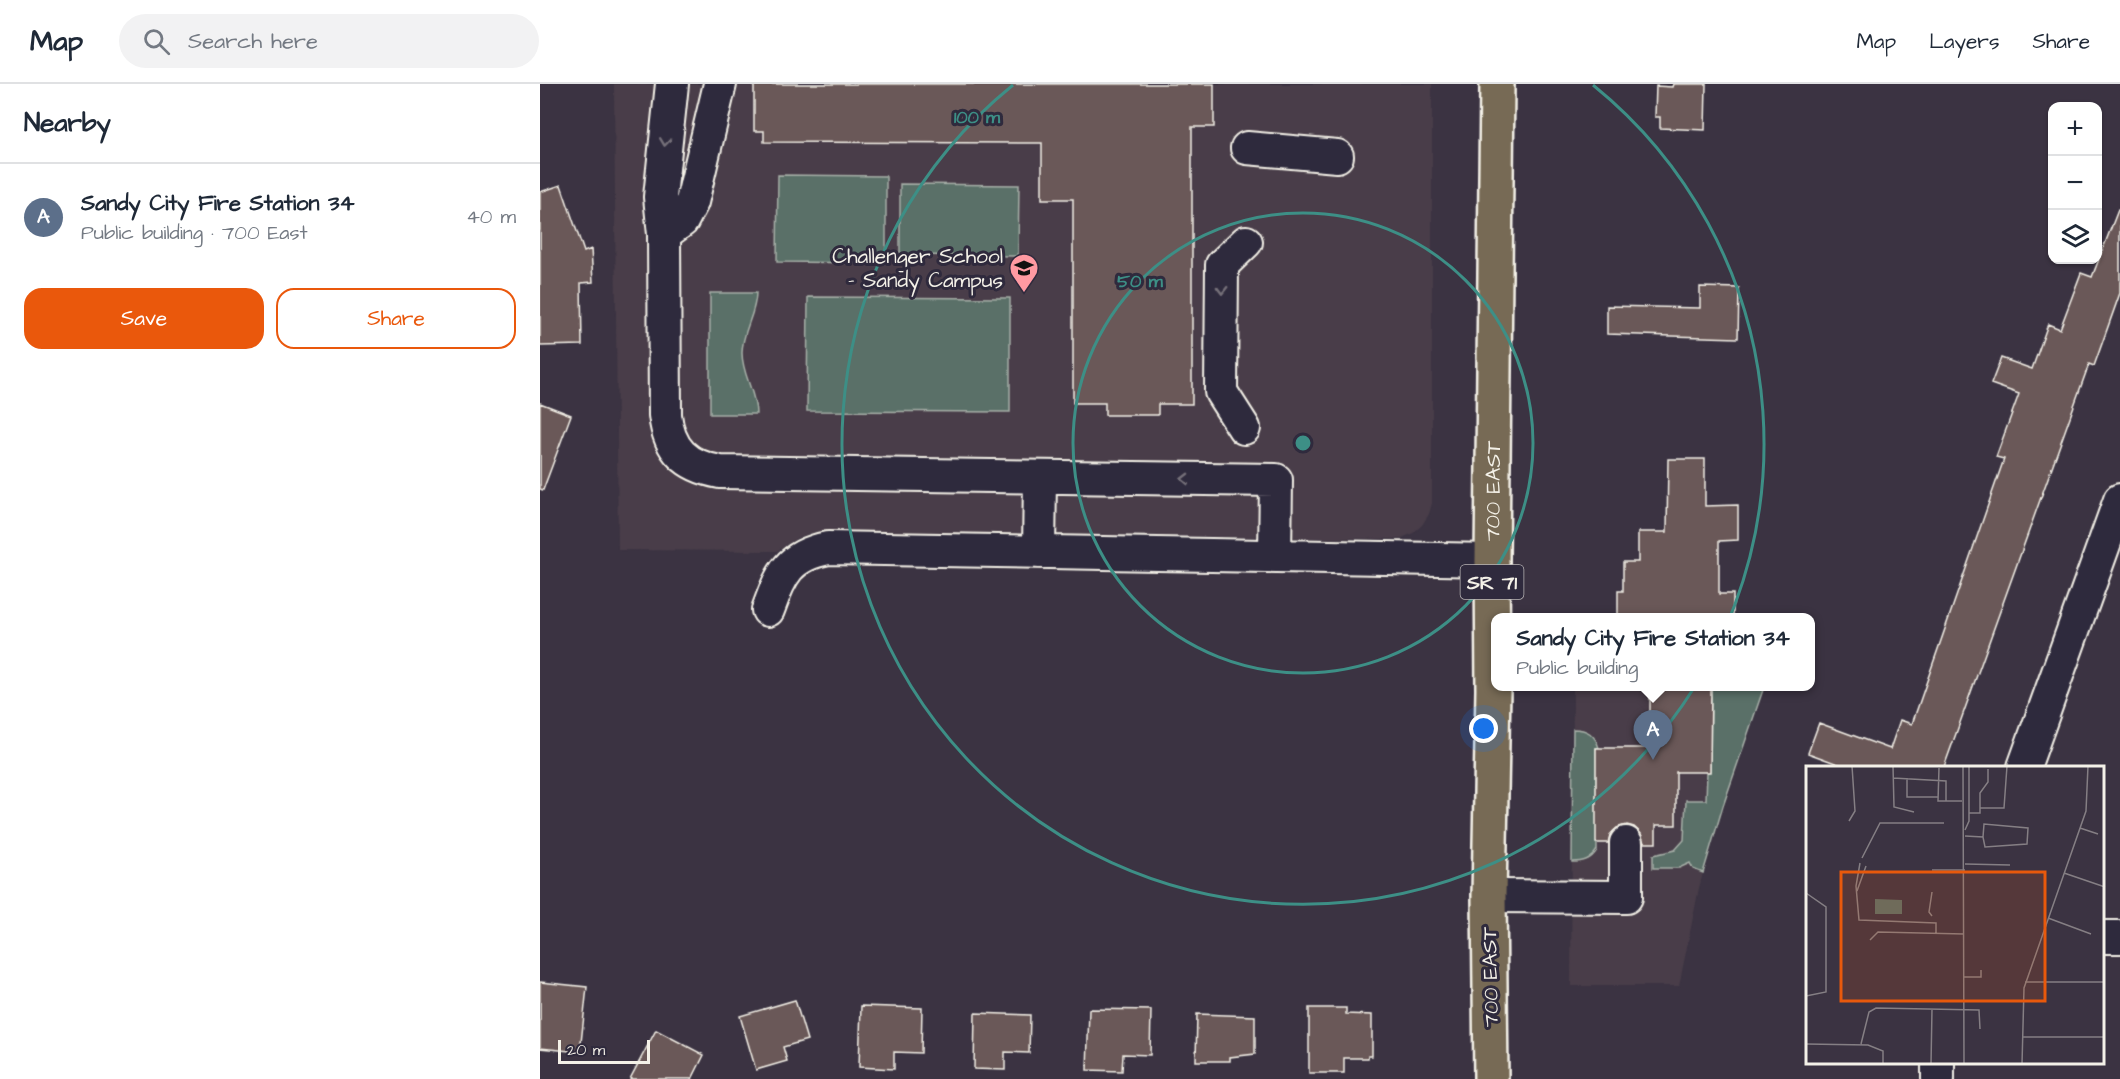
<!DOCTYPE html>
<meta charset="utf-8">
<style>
:root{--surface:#fff;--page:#f2f2f3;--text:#1f2937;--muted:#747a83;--line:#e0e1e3;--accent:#ea580c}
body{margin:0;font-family:"Architects Daughter",sans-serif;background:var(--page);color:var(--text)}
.controls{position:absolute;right:18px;top:18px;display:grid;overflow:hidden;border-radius:12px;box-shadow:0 2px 4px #0004}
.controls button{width:54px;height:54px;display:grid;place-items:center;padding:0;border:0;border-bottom:2px solid var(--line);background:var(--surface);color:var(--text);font:30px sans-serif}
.scale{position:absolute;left:18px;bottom:15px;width:92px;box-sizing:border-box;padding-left:6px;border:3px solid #f4f1e8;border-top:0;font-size:16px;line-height:21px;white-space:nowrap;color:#f4f1e8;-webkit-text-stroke:4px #2f2a3d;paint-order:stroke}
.you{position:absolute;left:944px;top:645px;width:21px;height:21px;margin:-15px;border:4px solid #fff;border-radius:50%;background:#1a73e8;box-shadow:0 0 0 9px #1a73e833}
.badge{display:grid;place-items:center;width:39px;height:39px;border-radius:50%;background:var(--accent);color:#fff;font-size:20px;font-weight:700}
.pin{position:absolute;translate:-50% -50px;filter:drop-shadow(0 2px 3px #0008)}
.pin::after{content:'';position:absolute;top:32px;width:21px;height:18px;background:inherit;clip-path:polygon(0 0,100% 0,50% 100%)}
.popup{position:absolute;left:951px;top:529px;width:324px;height:78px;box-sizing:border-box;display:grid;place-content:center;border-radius:12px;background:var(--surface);filter:drop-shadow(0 2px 4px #0005);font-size:20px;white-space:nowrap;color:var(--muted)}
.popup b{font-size:22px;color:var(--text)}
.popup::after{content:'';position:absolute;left:50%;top:100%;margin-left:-12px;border:12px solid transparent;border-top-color:var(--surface)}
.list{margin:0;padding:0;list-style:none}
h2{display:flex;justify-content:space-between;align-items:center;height:78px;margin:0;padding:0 24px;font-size:26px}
h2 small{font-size:20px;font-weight:400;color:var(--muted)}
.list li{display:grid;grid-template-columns:39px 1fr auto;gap:18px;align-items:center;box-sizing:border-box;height:108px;padding:0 24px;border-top:2px solid var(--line)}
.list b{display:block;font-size:22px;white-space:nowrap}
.list p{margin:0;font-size:20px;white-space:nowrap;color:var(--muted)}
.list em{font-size:20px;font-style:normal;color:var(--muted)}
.actions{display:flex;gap:12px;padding:18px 24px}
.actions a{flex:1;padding:14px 0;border:2px solid var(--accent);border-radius:18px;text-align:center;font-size:21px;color:var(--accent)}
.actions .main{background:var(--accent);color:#fff}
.icon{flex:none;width:33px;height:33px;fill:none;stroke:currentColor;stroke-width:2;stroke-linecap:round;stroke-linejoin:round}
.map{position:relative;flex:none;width:1580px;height:995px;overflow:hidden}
header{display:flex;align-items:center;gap:36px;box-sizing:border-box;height:84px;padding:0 30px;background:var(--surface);border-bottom:2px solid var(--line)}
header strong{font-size:28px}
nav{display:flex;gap:33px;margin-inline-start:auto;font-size:21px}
.search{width:420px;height:54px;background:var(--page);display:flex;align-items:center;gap:15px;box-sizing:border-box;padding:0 21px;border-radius:33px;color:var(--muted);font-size:22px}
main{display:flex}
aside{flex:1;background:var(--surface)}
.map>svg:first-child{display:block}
.built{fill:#493e49}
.green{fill:#5a6f68;stroke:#a7b0a8;stroke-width:1.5}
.building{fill:#6b5858;stroke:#f4f1e8;stroke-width:1.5}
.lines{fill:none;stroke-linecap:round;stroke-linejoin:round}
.minor-casing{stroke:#f4f1e8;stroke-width:36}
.major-casing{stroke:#f4f1e8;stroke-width:38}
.minor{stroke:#2f2a3d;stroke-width:32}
.major{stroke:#776a54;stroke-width:33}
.oneway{stroke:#747079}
.ring{fill:none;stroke:#3d8f86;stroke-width:3}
.labels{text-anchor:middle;stroke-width:6;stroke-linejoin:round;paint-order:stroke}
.shield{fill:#2f2a3d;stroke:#b9b5b5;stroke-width:1.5}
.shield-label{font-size:20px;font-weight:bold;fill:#f4f1e8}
.poi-label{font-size:21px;fill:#f4f1e8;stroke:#2f2a3d;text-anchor:end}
.street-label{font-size:21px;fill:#f4f1e8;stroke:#2f2a3d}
.inset-road{fill:none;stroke:#857f84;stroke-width:1.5}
.view{fill:#e8590c;fill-opacity:0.15;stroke:#e8590c;stroke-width:3}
.inset-edge{fill:none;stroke:#f4f1e8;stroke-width:3}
.centre{fill:#3d8f86;stroke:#2f2a3d;stroke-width:3}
.ring-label{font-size:18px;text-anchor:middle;font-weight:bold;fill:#3d8f86;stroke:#2f2a3d;stroke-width:6;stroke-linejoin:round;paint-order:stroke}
</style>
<header>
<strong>Map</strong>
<div class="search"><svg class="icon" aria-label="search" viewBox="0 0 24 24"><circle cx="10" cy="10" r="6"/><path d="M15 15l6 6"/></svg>Search here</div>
<nav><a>Map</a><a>Layers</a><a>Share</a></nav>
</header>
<main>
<aside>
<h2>Nearby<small></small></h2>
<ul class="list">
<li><span class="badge" style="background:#5c6f8a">A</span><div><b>Sandy City Fire Station 34</b><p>Public building · 700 East</p></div><em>40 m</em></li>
</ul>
<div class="actions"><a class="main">Save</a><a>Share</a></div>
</aside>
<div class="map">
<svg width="1580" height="995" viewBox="0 0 1580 995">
<rect width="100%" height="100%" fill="#3b3342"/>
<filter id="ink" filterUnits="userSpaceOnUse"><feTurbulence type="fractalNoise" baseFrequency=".0167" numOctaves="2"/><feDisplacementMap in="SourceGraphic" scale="12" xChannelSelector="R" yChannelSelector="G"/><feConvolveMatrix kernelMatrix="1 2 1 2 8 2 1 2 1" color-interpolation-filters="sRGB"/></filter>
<g filter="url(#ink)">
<path class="built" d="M 74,0 L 892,0 L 892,419 L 889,430 L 882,441 L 873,449 L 862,454 L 851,455 L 287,448 L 271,449 L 257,454 L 237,467 L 78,466 Z
M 1033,603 L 1224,603 L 1170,763 L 1159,804 L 1139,902 L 1031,902 Z"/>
<path class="green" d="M 238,91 L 346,92 L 346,179 L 237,178 Z
M 360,100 L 479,101 L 478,172 L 360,171 Z
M 170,209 L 216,209 C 216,230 202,247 202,269 C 202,291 216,308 216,330 L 170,330 Z
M 268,213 L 470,214 L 470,328 L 267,327 Z
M 1171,603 L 1224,603 L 1183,722 L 1163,789 L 1153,785 L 1150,779 L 1139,784 L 1113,784 L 1113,771 L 1135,766 L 1144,756 L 1146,716 L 1166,716 L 1167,688 L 1170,687 Z
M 1033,645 C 1047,645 1055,650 1059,664 L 1056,664 L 1057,766 C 1051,776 1043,778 1032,778 Z"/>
<path class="building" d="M 214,0 L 674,0 L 674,43 L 652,43 L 652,320 L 618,320 L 618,331 L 565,331 L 565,319 L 533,319 L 533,115 L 502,115 L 502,59 L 224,58 L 224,47 L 214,47 Z
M 1133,0 L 1166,0 L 1165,46 L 1120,44 L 1120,33 L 1115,33 L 1116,2 L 1132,3 Z
M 21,101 L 44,168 L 51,165 L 53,198 L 41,199 L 42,261 L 0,262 L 0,108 Z
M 1578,126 L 1580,126 L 1580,209 L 1554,282 L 1549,280 L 1404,683 L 1306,683 L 1268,669 L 1279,639 L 1350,665 L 1360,636 L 1372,640 L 1464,375 L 1456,373 L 1479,310 L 1451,300 L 1461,274 L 1492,285 L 1508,240 L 1520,245 L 1541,189 L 1552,193 Z
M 1160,203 L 1199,204 L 1198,254 L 1067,250 L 1067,222 L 1160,224 Z
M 0,319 L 31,331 L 3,406 L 0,405 Z
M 1128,375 L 1165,375 L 1165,422 L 1198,421 L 1198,456 L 1179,457 L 1179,510 L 1193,510 L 1193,534 L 1078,534 L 1078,507 L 1083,507 L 1083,478 L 1098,478 L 1098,448 L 1127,448 Z
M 1110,603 L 1171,603 L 1170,688 L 1136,688 L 1136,741 L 1116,741 L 1116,759 L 1104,759 L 1101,750 L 1094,743 L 1087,741 L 1077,744 L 1070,751 L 1068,759 L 1056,759 L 1056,664 L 1110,664 Z
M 0,898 L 47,903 L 40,968 L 0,964 Z
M 255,916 L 267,956 L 243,963 L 247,977 L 216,986 L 200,932 Z
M 321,922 L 382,924 L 381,969 L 354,968 L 354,985 L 319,983 Z
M 769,924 L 806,924 L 806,930 L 832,931 L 832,972 L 828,972 L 828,974 L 804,974 L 804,989 L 769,989 Z
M 549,925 L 611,926 L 610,971 L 583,970 L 582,987 L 547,986 Z
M 435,929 L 490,931 L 489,969 L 465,968 L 465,986 L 434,985 Z
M 657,930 L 715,932 L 715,970 L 690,973 L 690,977 L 656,977 Z
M 116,946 L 164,971 L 152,995 L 90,995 Z"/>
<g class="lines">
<g class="minor-casing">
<path id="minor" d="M 132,0 L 120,113 L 124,150 L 125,331 C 129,366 146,382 180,388 L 736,396 L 735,472
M 707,64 L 797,72
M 124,150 L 142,137 L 152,118 L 180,0
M 704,344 L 681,308 L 682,181 L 706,158
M 499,468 L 500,393
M 228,526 C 241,491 247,472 288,464 L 952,476
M 1484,683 L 1580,416
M 949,812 L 1086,813 L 1086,759
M 1564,853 L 1580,853
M 1398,995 L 1398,978"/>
</g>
<g class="major-casing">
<g id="major">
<path id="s1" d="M 951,995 L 949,812 L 953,606 L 952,476 L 957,0"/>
</g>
</g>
<use href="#minor" class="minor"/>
<use href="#major" class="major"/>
</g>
<defs><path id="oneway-chevron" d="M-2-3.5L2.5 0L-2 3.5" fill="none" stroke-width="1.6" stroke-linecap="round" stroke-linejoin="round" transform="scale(1.5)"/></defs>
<g class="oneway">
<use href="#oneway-chevron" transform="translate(125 58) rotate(97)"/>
<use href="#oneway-chevron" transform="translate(682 206) rotate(91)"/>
<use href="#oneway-chevron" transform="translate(645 395) rotate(-179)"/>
</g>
</g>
<g class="ring">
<circle cx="763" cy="359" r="230"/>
<path d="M1053 1A461 461 0 1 1 473 1"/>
</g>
<defs>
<g id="school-pin" transform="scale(1.5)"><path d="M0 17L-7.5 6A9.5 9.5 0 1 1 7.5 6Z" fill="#ff9aa2" stroke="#2f2a3d"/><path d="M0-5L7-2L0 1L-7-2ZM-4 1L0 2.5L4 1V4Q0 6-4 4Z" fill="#111"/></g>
</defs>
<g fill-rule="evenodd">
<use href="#school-pin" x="484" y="184"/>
</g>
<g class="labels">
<rect class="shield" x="920.5" y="481" width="63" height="34" rx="4.5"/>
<g class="shield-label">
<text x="952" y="505">SR 71</text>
</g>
<g class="poi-label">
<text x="463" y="179">Challenger School<tspan x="463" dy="24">- Sandy Campus</tspan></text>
</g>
<g class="street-label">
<text dy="7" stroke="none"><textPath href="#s1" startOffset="588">700 EAST</textPath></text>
<text transform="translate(950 893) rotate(-91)" y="7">700 EAST</text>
</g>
</g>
<g transform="translate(1266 682)">
<rect width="298" height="298" fill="#3b3342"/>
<path d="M 69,133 L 96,134 L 96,148 L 69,148 Z" fill="#5a6f68"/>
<path class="inset-road" d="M 87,0 L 88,41 L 108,46M 122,0 L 198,0M 157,0 L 158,298M 133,2 L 132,35 L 156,35M 87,12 L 140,15 L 140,35M 101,12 L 101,31 L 132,31M 174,42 L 198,42 L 201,0M 163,47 L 174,47 L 174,27 L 182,16 L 182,3M 43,55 L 49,45 L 46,0M 274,62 L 292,68M 159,64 L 163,55 L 163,1M 159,70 L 177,71 L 179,81 L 221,78 L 222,62 L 178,58 L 177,71M 56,92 L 74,57 L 138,57M 54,97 L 50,120 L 53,154 L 130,157 L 130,167M 159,98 L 204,99M 126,104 L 159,104M 258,107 L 299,121M 51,125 L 60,100M 0,127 L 20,141 L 20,226 L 0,230M 126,150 L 123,146 L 126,126M 242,152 L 285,168M 64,174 L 72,166 L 158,168M 158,211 L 175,211 L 175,204M 219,216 L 299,216M 216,271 L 299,271M 0,278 L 62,279 L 77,285 L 77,298M 55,278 L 63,246 L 70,242 L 173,244 L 174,263M 125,298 L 126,243M 216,298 L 218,222 L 280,45 L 282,0"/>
<path class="view" d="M 35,106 L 239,106 L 239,235 L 35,235 Z"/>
<rect width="298" height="298" class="inset-edge"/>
</g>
<circle cx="763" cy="359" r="9" class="centre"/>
<g class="ring-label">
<text x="437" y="39">100 m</text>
<text x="600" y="203">50 m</text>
</g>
</svg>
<div class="controls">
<button>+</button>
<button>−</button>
<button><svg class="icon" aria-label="layers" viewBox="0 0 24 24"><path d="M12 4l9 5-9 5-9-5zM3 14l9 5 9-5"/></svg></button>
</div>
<div class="scale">20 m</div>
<div class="you"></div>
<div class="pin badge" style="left:1113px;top:676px;background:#5c6f8a">A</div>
<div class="popup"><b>Sandy City Fire Station 34</b>Public building</div>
</div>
</main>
